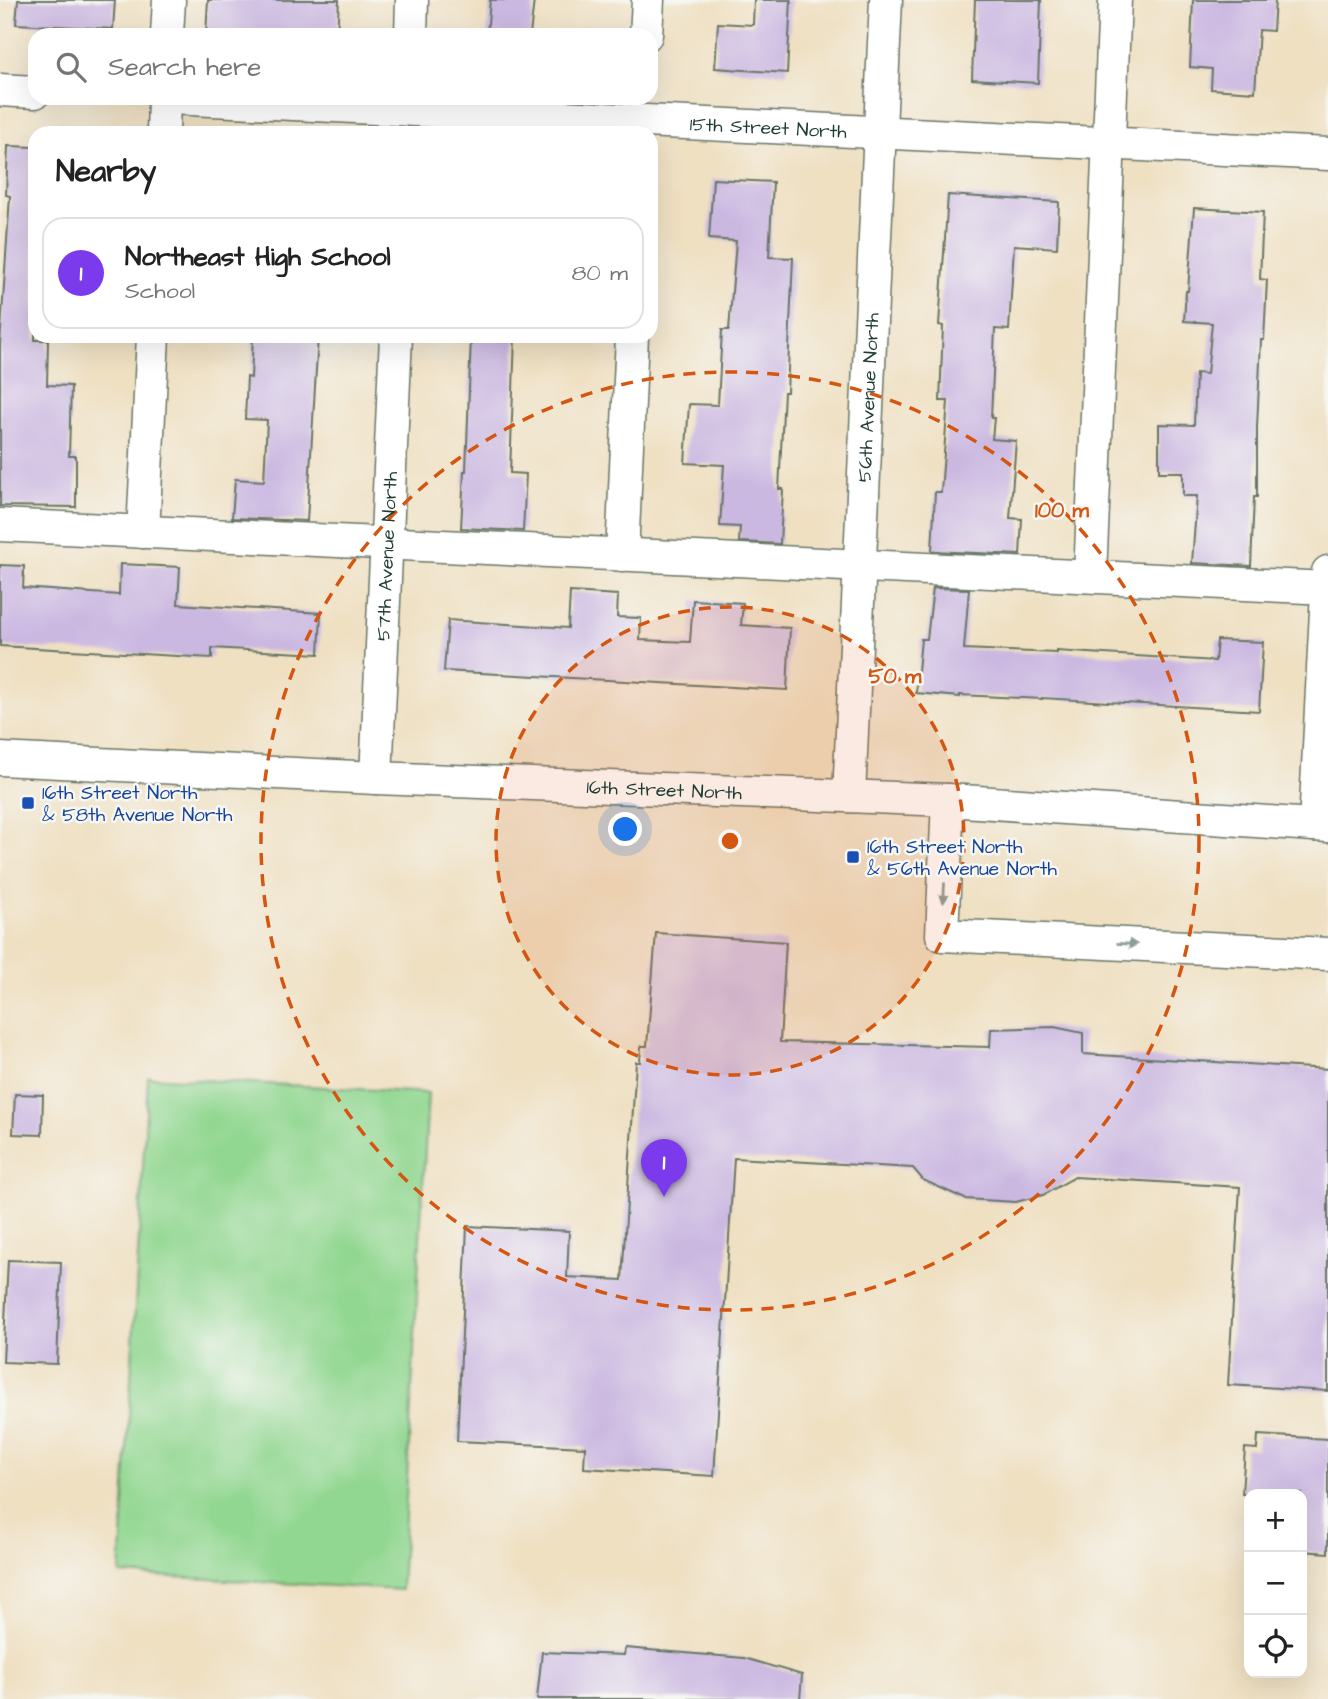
<!DOCTYPE html>
<meta charset="utf-8">
<style>
:root{--surface:#fff;--page:#f2f2f2;--text:#222;--muted:#767676;--line:#e0e0e0;--accent:#7c3aed}
body{margin:0;font-family:"Architects Daughter",sans-serif;background:var(--page);color:var(--text)}
.controls{position:absolute;right:21px;bottom:21px;display:grid;overflow:hidden;border-radius:14px;box-shadow:0 7px 28px #0002}
.controls button{width:63px;height:63px;display:grid;place-items:center;padding:0;border:0;border-bottom:2px solid var(--line);background:var(--surface);color:var(--text);font:35px sans-serif}
.you{position:absolute;left:626px;top:830px;width:24px;height:24px;margin:-18px;border:5px solid #fff;border-radius:50%;background:#1a73e8;box-shadow:0 0 0 10px #1a73e833}
.badge{display:grid;place-items:center;width:46px;height:46px;border-radius:50%;background:var(--accent);color:#fff;font-size:23px;font-weight:700}
.pin{position:absolute;translate:-50% -58px;filter:drop-shadow(0 2px 4px #0008)}
.pin::after{content:'';position:absolute;top:37px;width:24px;height:21px;background:inherit;clip-path:polygon(0 0,100% 0,50% 100%)}
.list{margin:0;padding:0;list-style:none}
h2{display:flex;justify-content:space-between;align-items:center;height:91px;margin:0;padding:0 28px;font-size:30px}
h2 small{font-size:23px;font-weight:400;color:var(--muted)}
.list li{display:grid;grid-template-columns:46px 1fr auto;gap:21px;align-items:center;box-sizing:border-box;height:112px;margin:0 14px 14px;padding:0 14px;border:2px solid var(--line);border-radius:21px}
.list b{display:block;font-size:26px;white-space:nowrap}
.list p{margin:0;font-size:23px;white-space:nowrap;color:var(--muted)}
.list em{font-size:23px;font-style:normal;color:var(--muted)}
.icon{flex:none;width:38px;height:38px;fill:none;stroke:currentColor;stroke-width:2;stroke-linecap:round;stroke-linejoin:round}
.map{position:relative;flex:none;width:1328px;height:1699px;overflow:hidden}
.search{position:absolute;background:var(--surface);box-shadow:0 7px 28px #0002;left:28px;top:28px;width:630px;height:77px;display:flex;align-items:center;gap:18px;box-sizing:border-box;padding:0 24px;border-radius:21px;color:var(--muted);font-size:26px}
.panel{position:absolute;background:var(--surface);box-shadow:0 7px 28px #0002;left:28px;top:126px;width:630px;height:217px;border-radius:21px}
.map>svg:first-child{display:block}
.green{fill:#92d791;stroke:#588a62;stroke-width:2}
.building{fill:#cbb8e1}
.lines{fill:none;stroke-linecap:round;stroke-linejoin:round}
.minor-casing{stroke:#687666;stroke-width:35}
.minor{stroke:#fff;stroke-width:32}
.oneway{fill:#8f9e9a}
.ring{fill:none;stroke:#d45610;stroke-width:3.5;stroke-dasharray:12 9}
.transit-dot{fill:#1a4fb4;stroke:#f6f6f2;stroke-width:2.5}
.labels{text-anchor:middle;stroke-width:5;stroke-linejoin:round;paint-order:stroke}
.street-label{font-size:19px;fill:#1f3d34;stroke:#f6f6f2}
.transit-label{font-size:19px;fill:#164399;stroke:#f6f6f2;text-anchor:start}
.centre{fill:#d45610;stroke:#f6f6f2;stroke-width:3.5}
.ring-label{font-size:21px;text-anchor:middle;font-weight:bold;fill:#d45610;stroke:#f6f6f2;stroke-width:5;stroke-linejoin:round;paint-order:stroke}
</style>
<div class="map">
<svg width="1328" height="1699" viewBox="0 0 1328 1699">
<rect width="100%" height="100%" fill="#f6f6f2"/>
<filter id="ink" filterUnits="userSpaceOnUse"><feTurbulence type="fractalNoise" baseFrequency=".0143" numOctaves="2"/><feDisplacementMap in="SourceGraphic" scale="14" xChannelSelector="R" yChannelSelector="G"/><feConvolveMatrix kernelMatrix="1 2 1 2 8 2 1 2 1" color-interpolation-filters="sRGB"/></filter>
<filter id="wash" filterUnits="userSpaceOnUse"><feTurbulence type="fractalNoise" baseFrequency=".00686" numOctaves="4" result="noise"/><feDisplacementMap in="SourceGraphic" scale="28" xChannelSelector="R" yChannelSelector="G"/><feGaussianBlur stdDeviation="1.57" result="paint"/><feColorMatrix in="noise" values="0 0 0 0 0 0 0 0 0 0 0 0 0 0 0 0 0 1.4 0 .05"/><feComposite in="paint" operator="in"/></filter>
<g filter="url(#wash)">
<rect width="100%" height="100%" fill="#efe0c2"/>
<path class="green" d="M 148,1077 L 428,1093 L 401,1590 L 120,1574 Z"/>
<g id="blocks">
<path class="building" d="M 18,0 L 115,0 L 113,29 L 16,24 Z
M 208,0 L 339,0 L 337,35 L 206,35 Z
M 490,0 L 534,0 L 530,35 L 487,35 Z
M 754,0 L 791,0 L 787,73 L 715,68 L 718,23 L 753,25 Z
M 975,0 L 1041,0 L 1038,83 L 972,79 Z
M 1193,0 L 1275,0 L 1273,31 L 1259,30 L 1255,92 L 1211,89 L 1212,69 L 1190,67 Z
M 8,146 L 35,147 L 35,340 L 48,340 L 47,385 L 71,386 L 69,456 L 76,456 L 76,507 L 0,506 L 0,345 L 10,196 L 6,195 Z
M 713,179 L 773,182 L 769,257 L 793,258 L 787,392 L 784,392 L 779,489 L 783,489 L 780,544 L 739,542 L 740,527 L 720,526 L 724,465 L 685,463 L 689,404 L 718,405 L 722,330 L 729,330 L 736,241 L 709,239 Z
M 948,195 L 1059,202 L 1057,248 L 1014,245 L 1009,330 L 995,329 L 991,418 L 994,418 L 992,439 L 1016,441 L 1010,518 L 1022,519 L 1020,555 L 932,551 L 935,492 L 941,492 L 948,401 L 940,401 L 943,326 L 939,325 Z
M 1194,208 L 1263,212 L 1260,279 L 1267,280 L 1264,340 L 1261,340 L 1257,427 L 1257,497 L 1254,497 L 1251,566 L 1192,563 L 1197,496 L 1183,496 L 1183,472 L 1159,472 L 1159,424 L 1194,425 L 1196,373 L 1207,374 L 1212,323 L 1184,321 L 1186,291 L 1188,291 Z
M 253,336 L 318,336 L 307,521 L 232,518 L 235,479 L 264,481 L 267,420 L 245,419 L 247,377 L 251,378 Z
M 471,336 L 515,336 L 510,473 L 526,474 L 523,531 L 461,528 L 464,471 L 466,471 Z
M 120,564 L 180,567 L 178,604 L 321,613 L 319,654 L 212,648 L 212,658 L 0,646 L 0,565 L 24,566 L 23,588 L 119,595 Z
M 933,588 L 969,589 L 964,649 L 1057,653 L 1057,651 L 1215,661 L 1217,640 L 1263,642 L 1259,711 L 1042,698 L 1042,699 L 960,695 L 960,697 L 916,693 L 921,639 L 927,639 Z
M 570,592 L 618,595 L 617,617 L 641,618 L 640,640 L 690,642 L 693,600 L 743,603 L 741,625 L 790,628 L 787,690 L 444,671 L 448,620 L 568,628 Z
M 656,933 L 786,942 L 780,1042 L 990,1047 L 991,1029 L 1054,1027 L 1083,1033 L 1083,1054 L 1328,1069 L 1328,1391 L 1228,1385 L 1240,1187 L 1075,1177 L 1043,1195 L 1016,1202 L 965,1199 L 923,1180 L 913,1168 L 734,1158 L 714,1476 L 584,1468 L 585,1447 L 457,1441 L 467,1226 L 569,1231 L 567,1277 L 622,1280 L 636,1062 L 640,1062 L 641,1046 L 647,1046 Z
M 15,1094 L 43,1095 L 42,1135 L 13,1134 Z
M 8,1260 L 61,1262 L 57,1364 L 3,1362 Z
M 1258,1435 L 1328,1439 L 1328,1553 L 1302,1551 L 1302,1494 L 1242,1494 L 1245,1448 L 1257,1449 Z
M 625,1648 L 744,1658 L 802,1675 L 800,1699 L 537,1699 L 542,1652 L 624,1655 Z"/>
</g>
</g>
<g filter="url(#ink)">
<use href="#blocks" fill-opacity="0" stroke="#687666" stroke-width="2"/>
<g class="lines">
<g class="minor-casing">
<g id="minor">
<path d="M 167,35 L 169,0"/>
<path d="M 411,35 L 412,0"/>
<path d="M 646,35 L 648,0"/>
<path d="M 0,90 L 35,92"/>
<path id="s1" d="M 169,98 L 1328,154"/>
<path d="M 163,133 L 164,98"/>
<path d="M 0,525 L 1328,588"/>
<path d="M 143,532 L 153,336"/>
<path d="M 622,555 L 632,336"/>
<path d="M 1090,576 L 1115,0"/>
<path id="s2" d="M 0,759 L 376,778 L 948,800 L 1328,826"/>
<path id="s3" d="M 376,778 L 396,336"/>
<path id="s4" d="M 849,796 L 886,0"/>
<path d="M 948,800 L 942,935 L 1328,954"/>
<path d="M 1315,825 L 1328,572"/>
</g>
</g>
<use href="#minor" class="minor"/>
</g>
<defs><path id="oneway-solid" d="M-6-.8H1V-3.2L6.5 0L1 3.2V.8H-6Z" transform="scale(1.75)"/></defs>
<g class="oneway">
<use href="#oneway-solid" transform="translate(944 893) rotate(93)"/>
<use href="#oneway-solid" transform="translate(1127 944) rotate(3)"/>
</g>
</g>
<circle cx="730" cy="841" r="234" fill="#d45610" fill-opacity=".12"/>
<g class="ring">
<circle cx="730" cy="841" r="234"/>
<circle cx="730" cy="841" r="469"/>
</g>
<g class="transit-dot">
<rect x="21" y="796" width="14" height="14" rx="3.5"/>
<rect x="846" y="850" width="14" height="14" rx="3.5"/>
</g>
<g class="labels">
<g class="street-label">
<text dy="7" stroke="none"><textPath href="#s1" startOffset="600">15th Street North</textPath></text>
<text dy="7" stroke="none"><textPath href="#s4" startOffset="399">56th Avenue North</textPath></text>
<text dy="7" stroke="none"><textPath href="#s3" startOffset="222">57th Avenue North</textPath></text>
<text dy="7" stroke="none"><textPath href="#s2" startOffset="665">16th Street North</textPath></text>
</g>
<g class="transit-label">
<text x="42" y="799">16th Street North<tspan x="42" dy="22">&amp; 58th Avenue North</tspan></text>
<text x="867" y="853">16th Street North<tspan x="867" dy="22">&amp; 56th Avenue North</tspan></text>
</g>
</g>
<circle cx="730" cy="841" r="10" class="centre"/>
<g class="ring-label">
<text x="1062" y="517">100 m</text>
<text x="895" y="683">50 m</text>
</g>
</svg>
<div class="controls">
<button>+</button>
<button>−</button>
<button><svg class="icon" aria-label="locate" viewBox="0 0 24 24"><circle cx="12" cy="12" r="6"/><path d="M12 2v4M12 18v4M2 12h4M18 12h4"/></svg></button>
</div>
<div class="you"></div>
<div class="pin badge" style="left:664px;top:1197px">1</div>
<div class="search"><svg class="icon" aria-label="search" viewBox="0 0 24 24"><circle cx="10" cy="10" r="6"/><path d="M15 15l6 6"/></svg>Search here</div>
<section class="panel">
<h2>Nearby<small></small></h2>
<ul class="list">
<li><span class="badge">1</span><div><b>Northeast High School</b><p>School</p></div><em>80 m</em></li>
</ul>
</section>
</div>
